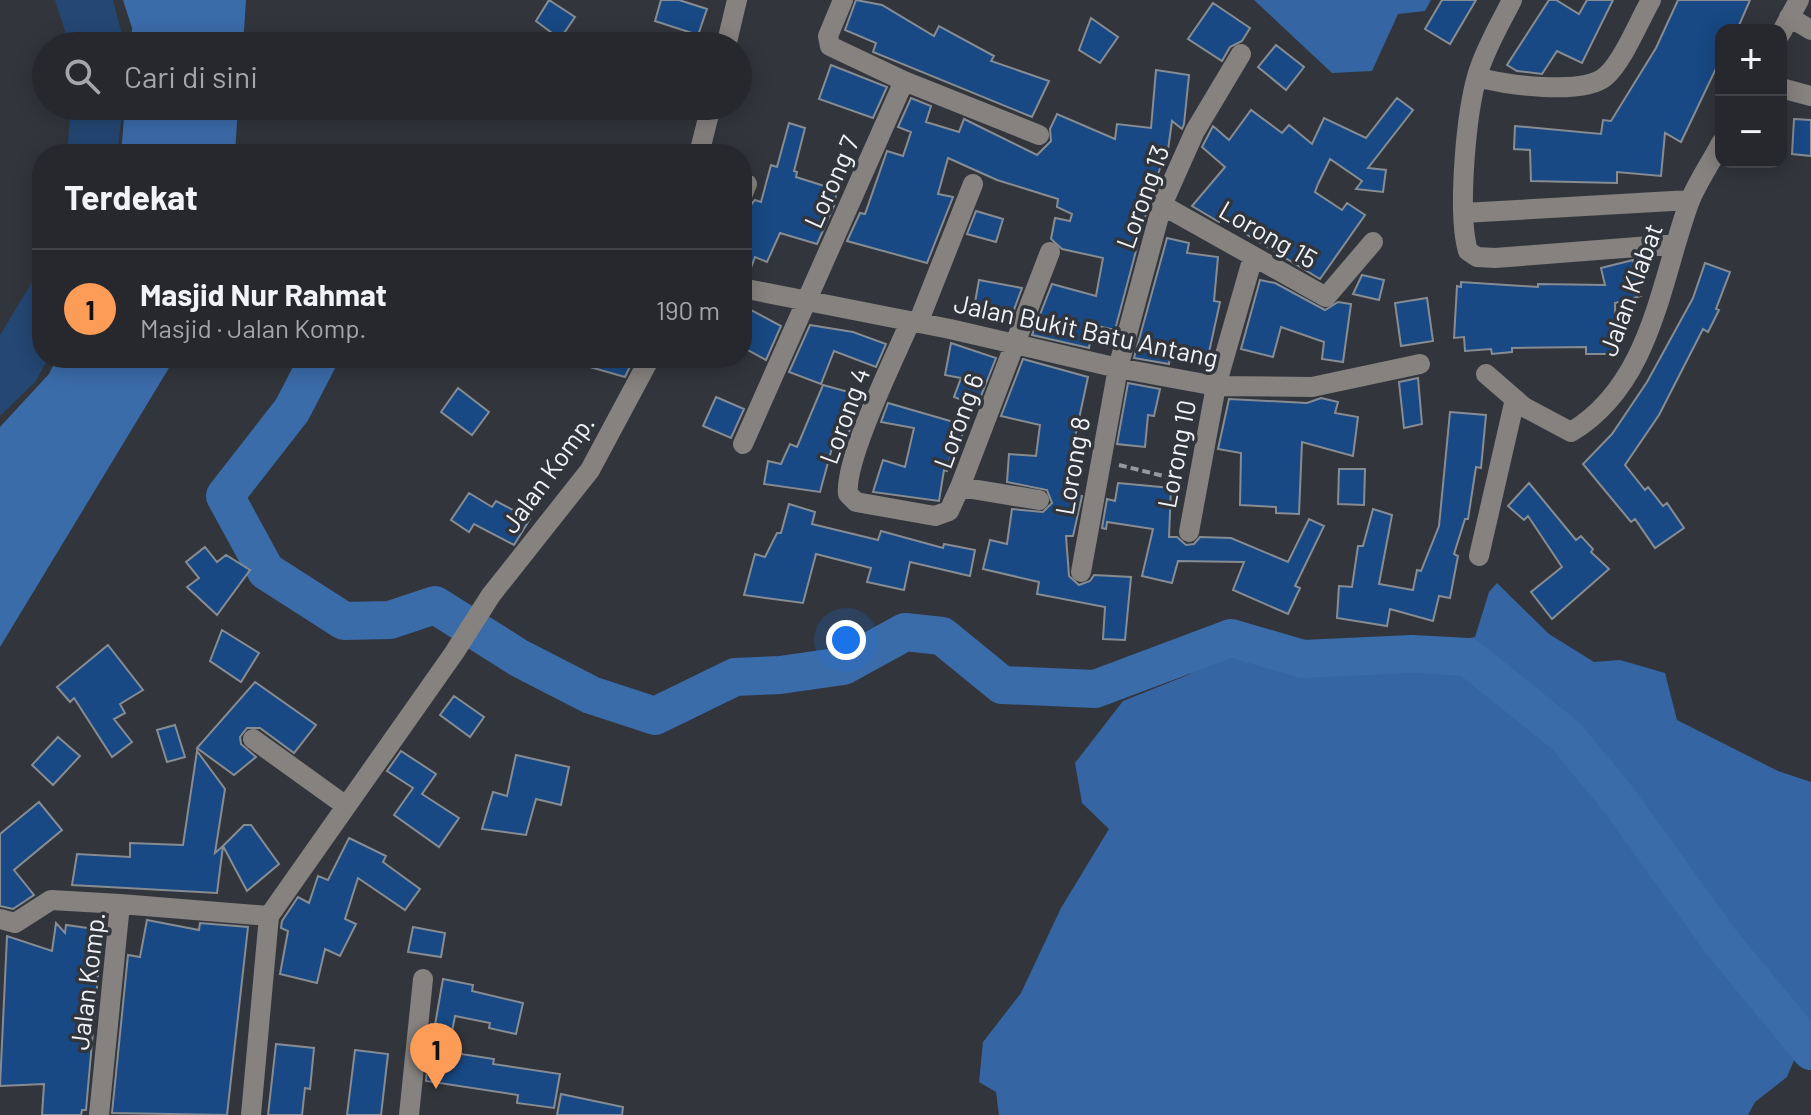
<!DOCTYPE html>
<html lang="id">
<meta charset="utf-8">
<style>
:root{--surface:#26282d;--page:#323439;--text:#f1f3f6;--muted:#a4a6aa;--line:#424449;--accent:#fd9c56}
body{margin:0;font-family:Barlow,sans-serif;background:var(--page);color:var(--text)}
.controls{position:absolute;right:24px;top:24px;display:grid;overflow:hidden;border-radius:16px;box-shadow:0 4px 20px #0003}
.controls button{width:72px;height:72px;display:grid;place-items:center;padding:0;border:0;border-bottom:2px solid var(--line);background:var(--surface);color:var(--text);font:40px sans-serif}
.you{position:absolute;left:846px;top:640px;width:28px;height:28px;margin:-20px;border:6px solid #fff;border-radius:50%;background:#1a73e8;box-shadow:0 0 0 12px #1a73e833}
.badge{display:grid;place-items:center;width:52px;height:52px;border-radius:50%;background:var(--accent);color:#111;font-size:26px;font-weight:700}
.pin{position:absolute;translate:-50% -66px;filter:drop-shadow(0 2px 4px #0008)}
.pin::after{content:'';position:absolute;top:42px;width:28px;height:24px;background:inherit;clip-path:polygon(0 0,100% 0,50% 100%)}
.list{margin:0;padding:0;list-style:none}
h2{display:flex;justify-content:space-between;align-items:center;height:104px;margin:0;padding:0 32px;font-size:34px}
h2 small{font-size:26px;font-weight:400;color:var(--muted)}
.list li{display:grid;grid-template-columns:52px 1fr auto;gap:24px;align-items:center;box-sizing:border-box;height:120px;padding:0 32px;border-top:2px solid var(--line)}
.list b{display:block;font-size:30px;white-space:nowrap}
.list p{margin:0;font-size:26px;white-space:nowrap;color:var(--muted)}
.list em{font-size:26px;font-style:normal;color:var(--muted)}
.icon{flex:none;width:44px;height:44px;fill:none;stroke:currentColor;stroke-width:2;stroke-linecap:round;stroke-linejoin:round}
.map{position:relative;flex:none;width:1811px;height:1115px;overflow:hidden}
.search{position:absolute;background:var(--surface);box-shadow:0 4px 20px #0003;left:32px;top:32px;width:720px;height:88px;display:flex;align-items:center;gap:20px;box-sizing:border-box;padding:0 28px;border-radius:44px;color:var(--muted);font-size:30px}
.panel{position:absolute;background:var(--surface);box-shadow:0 4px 20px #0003;left:32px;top:144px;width:720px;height:224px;border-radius:32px}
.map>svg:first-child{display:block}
.green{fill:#244773}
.forest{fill:#3565a2}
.water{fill:#3b6caa}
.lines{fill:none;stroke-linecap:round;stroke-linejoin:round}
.river{stroke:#3b6caa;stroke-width:38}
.building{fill:#184984;stroke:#878c93;stroke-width:2}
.path{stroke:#95999e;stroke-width:4;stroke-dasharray:8 4;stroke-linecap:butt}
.minor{stroke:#85827f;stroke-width:20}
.labels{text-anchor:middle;stroke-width:7;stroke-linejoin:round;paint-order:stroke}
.street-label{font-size:26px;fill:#f0f3f7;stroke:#32363c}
</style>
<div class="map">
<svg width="1811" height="1115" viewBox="0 0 1811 1115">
<rect width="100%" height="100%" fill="#32363c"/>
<path class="green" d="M 55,0 L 113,0 L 125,46 L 70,46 Z
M 71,106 L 123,106 L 117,154 L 67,154 Z
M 42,266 L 42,358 L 48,358 L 36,381 L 0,416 L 0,335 Z"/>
<path class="forest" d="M 1254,0 L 1431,0 L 1425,11 L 1398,14 L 1372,71 L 1332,73 Z
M 1497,583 L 1549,634 L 1594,662 L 1620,660 L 1665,673 L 1677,720 L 1778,771 L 1811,782 L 1811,1020 L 1787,1077 L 1755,1102 L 1748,1115 L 999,1115 L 996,1092 L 979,1082 L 983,1042 L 1021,993 L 1061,908 L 1109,829 L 1082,803 L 1075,763 L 1123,701 L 1188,675 L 1235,650 L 1309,668 L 1475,637 L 1489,592 Z"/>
<path class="water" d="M 123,0 L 246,0 L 243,46 L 131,46 L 132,28 Z
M 125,106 L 238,106 L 235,154 L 121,154 Z
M 57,358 L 175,358 L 0,647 L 0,427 L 49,374 Z"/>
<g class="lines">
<path class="river" d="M 319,358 L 292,410 L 225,496 L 266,571 L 344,621 L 390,620 L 435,605 L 519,658 L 591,695 L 655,716 L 735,677 L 780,675 L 843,666 L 905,632 L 942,636 L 1002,685 L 1095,689 L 1231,638 L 1303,659 L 1412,654 L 1468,657 L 1566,736 L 1618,799 L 1722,943 L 1811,1051"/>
</g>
<path class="building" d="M 549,0 L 575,17 L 560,39 L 536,21 Z
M 661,0 L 679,0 L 707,9 L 698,35 L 655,21 Z
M 856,0 L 882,5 L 934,36 L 939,26 L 994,56 L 991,61 L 1049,81 L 1032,117 L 873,52 L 876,43 L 845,30 Z
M 1442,0 L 1476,0 L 1450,44 L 1425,29 Z
M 1549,0 L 1556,0 L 1579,14 L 1587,0 L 1613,0 L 1582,63 L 1557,51 L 1542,74 L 1517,71 L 1507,65 Z
M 1678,0 L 1750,0 L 1737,30 L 1721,30 L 1721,58 L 1681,142 L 1665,133 L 1661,176 L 1617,172 L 1617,183 L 1531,181 L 1530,150 L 1514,149 L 1515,126 L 1601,134 L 1603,120 L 1611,121 L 1656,48 Z
M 1213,3 L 1250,28 L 1242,41 L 1230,47 L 1222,61 L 1188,39 Z
M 1091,18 L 1118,37 L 1100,63 L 1079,50 Z
M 1276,45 L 1304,67 L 1286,90 L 1258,67 Z
M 831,65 L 887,87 L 873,118 L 819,99 Z
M 1156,70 L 1189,75 L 1184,124 L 1182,129 L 1172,121 L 1167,157 L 1164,156 L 1149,202 L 1115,330 L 1093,325 L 1089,348 L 1032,335 L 1052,284 L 1096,296 L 1103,258 L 1062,249 L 1051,239 L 1055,218 L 1070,221 L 1072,214 L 1057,207 L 1058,199 L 997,180 L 948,158 L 938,194 L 953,197 L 927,263 L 847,241 L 860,213 L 865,214 L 887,151 L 903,156 L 911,132 L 898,127 L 911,98 L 931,106 L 926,122 L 959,132 L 964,119 L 1037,155 L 1051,141 L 1050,129 L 1057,114 L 1115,139 L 1117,124 L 1151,128 Z
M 1397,98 L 1413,110 L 1368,168 L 1386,170 L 1383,192 L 1356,189 L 1362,181 L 1330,159 L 1318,184 L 1315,192 L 1342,210 L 1347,203 L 1365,215 L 1320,279 L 1221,219 L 1219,222 L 1192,206 L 1225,167 L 1202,147 L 1213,126 L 1229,140 L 1251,110 L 1282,133 L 1289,125 L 1312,144 L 1324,118 L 1366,138 Z
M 1794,119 L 1811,120 L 1811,156 L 1792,154 Z
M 789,123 L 805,128 L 794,171 L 797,172 L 796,177 L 837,190 L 834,206 L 817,244 L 780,233 L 767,262 L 755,257 L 748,276 L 742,275 L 742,215 L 755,200 L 761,202 L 771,165 L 777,167 Z
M 976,211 L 1003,219 L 996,242 L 967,234 Z
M 1167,238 L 1189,243 L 1187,253 L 1218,257 L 1214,301 L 1220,302 L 1206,366 L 1170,357 L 1169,364 L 1134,358 Z
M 1633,260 L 1641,296 L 1615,303 L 1616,354 L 1586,354 L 1586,347 L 1512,348 L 1512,352 L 1492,354 L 1491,349 L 1465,351 L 1464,337 L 1454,338 L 1457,286 L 1461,287 L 1461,282 L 1538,287 L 1538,284 L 1605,285 L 1601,268 Z
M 1705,263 L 1730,272 L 1716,309 L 1719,310 L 1708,332 L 1703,329 L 1659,415 L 1625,465 L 1645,490 L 1648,487 L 1663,506 L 1667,503 L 1684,528 L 1655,548 L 1635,519 L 1631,522 L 1583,464 L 1612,434 L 1647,382 L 1693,298 Z
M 1362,275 L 1384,280 L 1379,300 L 1353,294 Z
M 979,280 L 1022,288 L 1012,315 L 974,308 Z
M 1260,280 L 1275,283 L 1325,310 L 1338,302 L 1351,304 L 1343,362 L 1322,359 L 1324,342 L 1281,327 L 1273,357 L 1241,349 Z
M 1427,298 L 1433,341 L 1401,346 L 1395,303 Z
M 749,309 L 781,326 L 766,360 L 742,347 L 742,322 Z
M 810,325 L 853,332 L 886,344 L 876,367 L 834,351 L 821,384 L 789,372 Z
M 951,343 L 996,358 L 977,406 L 954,397 L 961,378 L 945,375 Z
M 577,358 L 634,358 L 625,377 L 576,363 Z
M 1023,359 L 1088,377 L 1069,465 L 1072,465 L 1067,493 L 1082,496 L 1073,536 L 1066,536 L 1069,576 L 1079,585 L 1090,581 L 1094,575 L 1131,577 L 1125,640 L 1103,639 L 1105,607 L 1037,594 L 1039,582 L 983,569 L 990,540 L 1007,544 L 1012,509 L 1043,512 L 1052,503 L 1047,490 L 1007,482 L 1009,454 L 1036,456 L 1040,425 L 1001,416 Z
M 1418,378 L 1422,424 L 1404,428 L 1399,382 Z
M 1128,383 L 1160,389 L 1154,416 L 1148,415 L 1145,447 L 1117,444 Z
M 823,385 L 863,396 L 841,452 L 832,448 L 820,492 L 764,484 L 768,461 L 781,464 L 790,444 L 797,447 Z
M 458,388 L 489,412 L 472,435 L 441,412 Z
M 716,397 L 744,409 L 731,438 L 703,426 Z
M 1321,398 L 1338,402 L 1335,413 L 1358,417 L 1353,456 L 1302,442 L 1299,514 L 1276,513 L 1276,507 L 1240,505 L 1241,453 L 1218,449 L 1229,399 L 1307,403 Z
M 888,403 L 964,425 L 961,440 L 955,439 L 947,471 L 944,470 L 939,501 L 873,492 L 883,460 L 905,467 L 914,428 L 881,422 Z
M 1450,412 L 1486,415 L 1481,468 L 1476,467 L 1468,519 L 1465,519 L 1454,554 L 1458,556 L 1450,598 L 1439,596 L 1433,621 L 1390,609 L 1387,626 L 1337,618 L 1339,586 L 1352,587 L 1358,546 L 1363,546 L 1373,509 L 1392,515 L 1379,584 L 1413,590 L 1417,570 L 1421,571 L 1439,526 Z
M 1339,469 L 1365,469 L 1364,505 L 1338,504 Z
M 1118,483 L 1171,488 L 1169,537 L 1177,537 L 1186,545 L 1194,544 L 1200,537 L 1231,538 L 1288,562 L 1309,519 L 1324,526 L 1295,586 L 1300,588 L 1288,614 L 1233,590 L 1244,562 L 1178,561 L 1172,583 L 1142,576 L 1153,529 L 1107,522 L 1106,529 L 1102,528 L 1107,499 L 1115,501 Z
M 1529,483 L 1576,540 L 1581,536 L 1593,549 L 1591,552 L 1609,569 L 1552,619 L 1531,592 L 1562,567 L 1528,516 L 1524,520 L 1508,506 Z
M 469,493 L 492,507 L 496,501 L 530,519 L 514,545 L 474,524 L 469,532 L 451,520 Z
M 789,504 L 815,512 L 812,524 L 878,540 L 881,531 L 943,548 L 944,544 L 975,550 L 970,576 L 910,562 L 904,590 L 867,582 L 871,568 L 816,554 L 803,603 L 744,595 L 755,554 L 765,557 L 777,533 L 781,533 Z
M 205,547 L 217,562 L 226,555 L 250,570 L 217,615 L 187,587 L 199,578 L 186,562 Z
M 222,630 L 259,653 L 241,682 L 210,661 Z
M 108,645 L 143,690 L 120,704 L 125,713 L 114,719 L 132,742 L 112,757 L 74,698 L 70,702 L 57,687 Z
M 255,682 L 316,725 L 294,753 L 260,728 L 247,728 L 240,737 L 241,744 L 256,757 L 234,775 L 197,748 Z
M 454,696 L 484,717 L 470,737 L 440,715 Z
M 175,725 L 185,757 L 167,762 L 157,730 Z
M 58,737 L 80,756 L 53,785 L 32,765 Z
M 197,751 L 225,789 L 215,853 L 223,846 L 217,893 L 72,885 L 77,854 L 130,857 L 130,843 L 183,845 Z
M 401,751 L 436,774 L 422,794 L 459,818 L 439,847 L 394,815 L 413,788 L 387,771 Z
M 516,755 L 569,767 L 561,805 L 536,799 L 526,835 L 482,829 L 493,792 L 507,796 Z
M 39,802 L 62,830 L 14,870 L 34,895 L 13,909 L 0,906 L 0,834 Z
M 244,825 L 251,825 L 279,864 L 247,891 L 223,846 Z
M 349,838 L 386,856 L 383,862 L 420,889 L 405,910 L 358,878 L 345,919 L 356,924 L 340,956 L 325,949 L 317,983 L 280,974 L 288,931 L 281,928 L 282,921 L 298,897 L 309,903 L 318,876 L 328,880 Z
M 147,920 L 199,930 L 200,923 L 248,927 L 227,1115 L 112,1113 L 128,955 L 140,957 Z
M 56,923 L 65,933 L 66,925 L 102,930 L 86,1110 L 82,1110 L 81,1115 L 42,1115 L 44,1084 L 0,1086 L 7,936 L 52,951 Z
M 413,927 L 445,933 L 441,957 L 408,952 Z
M 443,979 L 473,985 L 472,991 L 523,1003 L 516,1034 L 489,1028 L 490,1023 L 455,1016 L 448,1052 L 494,1059 L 493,1064 L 560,1074 L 554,1108 L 517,1103 L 518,1095 L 426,1081 L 431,1024 L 435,1025 Z
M 276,1044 L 314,1048 L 310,1089 L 305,1088 L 302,1115 L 268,1115 Z
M 355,1050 L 388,1054 L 381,1115 L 347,1115 Z
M 561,1094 L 623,1107 L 622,1115 L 557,1115 Z"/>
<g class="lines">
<path class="path" d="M 1119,465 L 1180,480"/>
<path class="minor" d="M 1512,0 C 1500,24 1486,47 1478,73 C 1466,112 1457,213 1468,251 L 1477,257 L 1495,258 L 1676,244
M 1789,17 L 1811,30
M 1781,33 L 1799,0
M 726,46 L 737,0
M 1477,77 C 1504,85 1584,96 1606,76 C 1623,61 1639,21 1651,0
M 904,81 L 1039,135
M 1781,88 L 1811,96
M 699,154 L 711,106
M 742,196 L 747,184
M 1162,205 L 1326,297 L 1373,242
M 1463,213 L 1690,200
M 742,288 L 950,329 L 1118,368 L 1216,386 L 1312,387 L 1420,364
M 910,322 C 895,357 844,460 848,494 L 856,502 L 935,516 L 949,511 L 960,487
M 918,323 L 973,184
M 1486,374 L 1524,407 L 1571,432 C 1651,384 1660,283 1689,203 C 1697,182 1711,163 1721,143
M 743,444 L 904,81 L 830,46 L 828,36 L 843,0
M 1039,500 L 960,487 L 1050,252
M 1189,532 L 1216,386 L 1253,257
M 1479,556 L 1515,399
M 1081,572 L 1118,368 L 1162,205 L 1195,131 L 1241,54
M 253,739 L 346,806
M 0,919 L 15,923 L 51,900 L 120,904
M 99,1115 L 120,904 L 269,916
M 251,1115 L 269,916 L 454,653 L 491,595 L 590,470 L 650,358
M 409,1115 L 423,979"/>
</g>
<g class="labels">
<g class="street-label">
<text transform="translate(832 182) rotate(-66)" y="9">Lorong 7</text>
<text transform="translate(1143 197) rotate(-70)" y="9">Lorong 13</text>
<text transform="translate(1268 235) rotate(30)" y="9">Lorong 15</text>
<text transform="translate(1631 290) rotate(-70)" y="9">Jalan Klabat</text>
<text transform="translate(1086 331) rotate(12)" y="9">Jalan Bukit Batu Antang</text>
<text transform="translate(845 416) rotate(-70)" y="9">Lorong 4</text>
<text transform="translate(959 421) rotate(-70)" y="9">Lorong 6</text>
<text transform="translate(1177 454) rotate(-79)" y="9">Lorong 10</text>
<text transform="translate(1073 466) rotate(-80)" y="9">Lorong 8</text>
<text transform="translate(548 474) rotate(-54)" y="9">Jalan Komp.</text>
<text transform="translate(88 981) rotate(-83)" y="9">Jalan Komp.</text>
</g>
</g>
</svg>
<div class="controls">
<button>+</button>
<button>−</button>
</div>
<div class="you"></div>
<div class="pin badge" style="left:436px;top:1089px">1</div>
<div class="search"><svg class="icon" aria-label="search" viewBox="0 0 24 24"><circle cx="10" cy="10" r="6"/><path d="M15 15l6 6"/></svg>Cari di sini</div>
<section class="panel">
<h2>Terdekat<small></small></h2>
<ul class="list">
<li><span class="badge">1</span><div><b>Masjid Nur Rahmat</b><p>Masjid · Jalan Komp.</p></div><em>190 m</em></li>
</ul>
</section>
</div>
